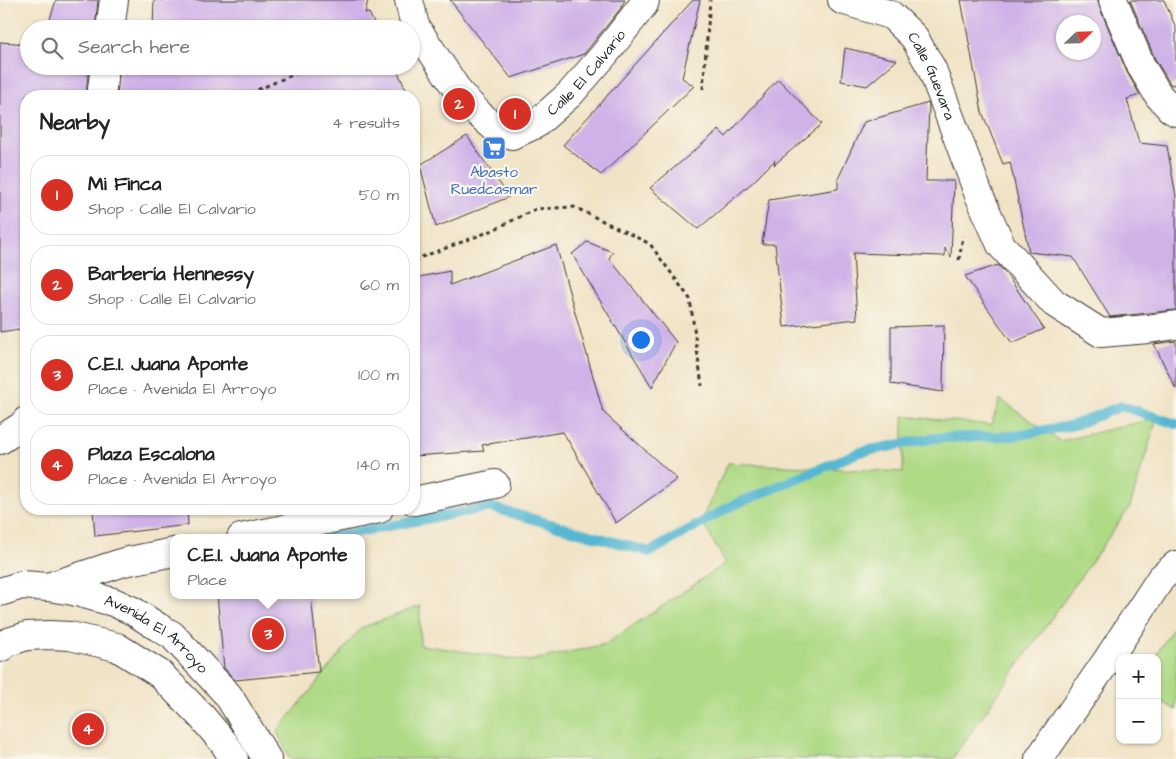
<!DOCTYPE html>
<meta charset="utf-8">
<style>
:root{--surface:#fff;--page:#f6f6f6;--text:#222;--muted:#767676;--line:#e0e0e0;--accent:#d93025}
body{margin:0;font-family:"Architects Daughter",sans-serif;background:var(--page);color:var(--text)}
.controls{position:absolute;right:15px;bottom:15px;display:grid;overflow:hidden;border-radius:10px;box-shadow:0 1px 4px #0004}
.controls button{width:45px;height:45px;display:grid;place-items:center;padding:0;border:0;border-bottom:1px solid var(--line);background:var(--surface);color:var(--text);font:25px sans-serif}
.compass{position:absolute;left:1056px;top:15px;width:45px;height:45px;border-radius:50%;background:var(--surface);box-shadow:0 1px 4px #0004;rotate:67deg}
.you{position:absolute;left:640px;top:339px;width:18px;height:18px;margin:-12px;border:4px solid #fff;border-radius:50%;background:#1a73e8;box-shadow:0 0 0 8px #1a73e833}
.badge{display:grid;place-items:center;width:32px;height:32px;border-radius:50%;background:var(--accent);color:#fff;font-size:16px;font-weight:700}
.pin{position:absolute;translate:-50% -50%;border:2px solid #fff;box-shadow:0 1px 5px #0006}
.popup{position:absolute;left:170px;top:534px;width:195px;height:65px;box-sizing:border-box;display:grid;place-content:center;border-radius:10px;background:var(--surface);filter:drop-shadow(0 1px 4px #0005);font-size:16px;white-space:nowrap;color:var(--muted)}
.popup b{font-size:19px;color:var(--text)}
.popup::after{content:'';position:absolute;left:50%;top:100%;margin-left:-10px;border:10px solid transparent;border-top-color:var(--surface)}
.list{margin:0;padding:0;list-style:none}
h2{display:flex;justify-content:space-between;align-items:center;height:65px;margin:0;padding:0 20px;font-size:21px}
h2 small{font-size:16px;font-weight:400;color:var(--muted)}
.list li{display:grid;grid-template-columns:32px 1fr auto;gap:15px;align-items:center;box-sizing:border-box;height:80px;margin:0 10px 10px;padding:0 10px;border:1px solid var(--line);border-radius:20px}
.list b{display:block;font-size:19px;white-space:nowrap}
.list p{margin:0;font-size:16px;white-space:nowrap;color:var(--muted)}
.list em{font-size:16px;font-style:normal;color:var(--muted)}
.icon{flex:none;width:28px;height:28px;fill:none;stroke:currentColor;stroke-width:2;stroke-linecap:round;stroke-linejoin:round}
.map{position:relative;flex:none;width:1176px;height:759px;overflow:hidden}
.search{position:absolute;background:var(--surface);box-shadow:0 1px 4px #0004;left:20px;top:20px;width:400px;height:55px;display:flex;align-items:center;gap:12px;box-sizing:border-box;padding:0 18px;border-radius:28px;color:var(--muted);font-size:19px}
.panel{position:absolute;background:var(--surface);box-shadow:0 1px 4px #0004;left:20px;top:90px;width:400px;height:425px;border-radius:20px}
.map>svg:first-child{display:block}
.green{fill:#afda86;stroke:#667b51}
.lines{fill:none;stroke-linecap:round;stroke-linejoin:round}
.stream{stroke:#54b7d2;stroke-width:10}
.building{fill:#cfb2e8;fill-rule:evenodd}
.street-casing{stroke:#3c3a36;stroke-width:30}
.path{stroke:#3c3a36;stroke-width:3;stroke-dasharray:4 4;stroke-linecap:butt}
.street{stroke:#fff;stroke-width:28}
.labels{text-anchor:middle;stroke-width:4.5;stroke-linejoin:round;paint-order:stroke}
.street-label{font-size:15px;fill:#1c1c1c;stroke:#fbf7ec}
.shop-label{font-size:15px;fill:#366cbe;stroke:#fbf7ec}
</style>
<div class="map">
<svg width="1176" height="759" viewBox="0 0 1176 759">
<rect width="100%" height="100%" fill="#fbf7ec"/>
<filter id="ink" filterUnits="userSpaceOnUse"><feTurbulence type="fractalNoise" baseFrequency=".02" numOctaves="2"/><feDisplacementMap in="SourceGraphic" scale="10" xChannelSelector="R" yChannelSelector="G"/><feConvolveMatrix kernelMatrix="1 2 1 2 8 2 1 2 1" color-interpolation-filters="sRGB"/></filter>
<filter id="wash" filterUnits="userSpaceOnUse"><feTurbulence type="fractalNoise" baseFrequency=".0096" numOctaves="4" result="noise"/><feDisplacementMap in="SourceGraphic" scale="20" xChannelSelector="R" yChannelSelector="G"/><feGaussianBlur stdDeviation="1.12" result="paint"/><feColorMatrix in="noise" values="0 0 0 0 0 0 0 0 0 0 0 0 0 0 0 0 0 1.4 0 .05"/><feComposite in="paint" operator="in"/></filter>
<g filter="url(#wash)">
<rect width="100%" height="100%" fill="#f0e3c6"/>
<path class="green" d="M 1000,399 L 1060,441 L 1157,418 L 1130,507 L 952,759 L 290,759 L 277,732 L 361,628 L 420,606 L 420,645 L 529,661 L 606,644 L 726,563 L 701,521 L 728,463 L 903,472 L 903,416 L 991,425 Z
M 1174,626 L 1176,627 L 1176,710 L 1157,699 L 1157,658 L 1154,658 Z"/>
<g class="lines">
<path class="stream" d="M 324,538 L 490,507 L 650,552 L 729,507 L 860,452 L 934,438 L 1012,436 L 1074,425 L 1122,406 L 1176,424"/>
</g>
<g id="blocks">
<path class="building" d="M 56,0 L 98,0 L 95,29 L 47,29 Z
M 154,0 L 368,0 L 365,13 L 369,13 L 377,29 L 153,29 Z
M 450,0 L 625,0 L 621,8 L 584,54 L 511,78 Z
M 693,0 L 700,0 L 682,78 L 694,86 L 601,175 L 563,145 Z
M 961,0 L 1098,0 L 1099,6 L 1127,72 L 1140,95 L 1127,99 L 1139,143 L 1167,146 L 1176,196 L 1176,310 L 1110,317 L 1073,257 L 1029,252 L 1010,162 L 1003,164 L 982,112 ZM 1064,22 L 1094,22 L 1094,52 L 1064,52 Z
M 1130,0 L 1164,0 L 1176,28 L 1176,84 L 1171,85 L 1155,59 Z
M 0,42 L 29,44 L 29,66 L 89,66 L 86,96 L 26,96 L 26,328 L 0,332 Z
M 845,48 L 897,60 L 867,86 L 841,81 Z
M 120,66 L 395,66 L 409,96 L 117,96 Z
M 778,79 L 822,124 L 774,165 L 775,160 L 754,181 L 698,229 L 650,188 L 719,130 L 726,137 Z
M 928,103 L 929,106 L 926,181 L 954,181 L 951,257 L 945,248 L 945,256 L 853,253 L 857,319 L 784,327 L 775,244 L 762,244 L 769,200 L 838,189 L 838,179 L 864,122 Z
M 467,136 L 509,197 L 436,227 L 420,165 Z
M 587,242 L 613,252 L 609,258 L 676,342 L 652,387 L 572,254 Z
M 556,245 L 603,412 L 677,479 L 616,523 L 563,432 L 482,445 L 484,451 L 414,456 L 414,278 L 450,271 L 450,285 Z
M 998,265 L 1007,275 L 1044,329 L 1012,343 L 965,276 Z
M 944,325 L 943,392 L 891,384 L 891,327 Z
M 1176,341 L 1176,389 L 1154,344 Z
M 93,509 L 187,509 L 188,525 L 95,536 Z
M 217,595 L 311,595 L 319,672 L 235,680 L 224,668 Z"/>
</g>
</g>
<g filter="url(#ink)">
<use href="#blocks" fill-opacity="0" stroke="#3c3a36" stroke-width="1"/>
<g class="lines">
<g class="street-casing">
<g id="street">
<path id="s1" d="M 409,0 L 415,26 L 460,94 L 479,114 L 495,128 L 512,135 L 536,124 L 570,94 L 604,55 L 644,4 L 645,0"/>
<path id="s2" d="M 842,0 L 891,15 L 914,37 L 932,69 L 979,195 L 1001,245 L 1054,303 L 1101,333 L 1148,329 L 1176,325"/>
<path d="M 1113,0 L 1141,66 L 1159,96 L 1171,109 L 1176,112"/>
<path d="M 110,29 L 114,0"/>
<path d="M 101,96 L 105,66"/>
<path d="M 0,440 L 22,426 L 26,421"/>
<path d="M 414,501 L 495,484"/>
<path d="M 241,538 L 379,509"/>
<path d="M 51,586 L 124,562 L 174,552"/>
<path id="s3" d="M 0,592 L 22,585 L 48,587 L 73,591 L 113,602 L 133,611 L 158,627 L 172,635 L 228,695 L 267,759"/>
<path d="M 0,648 L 8,642 L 27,636 L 49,635 L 70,636 L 117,647 L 160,674 L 202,717 L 224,743 L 234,759"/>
<path d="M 1039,759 L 1108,659 L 1161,578 L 1176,565"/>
</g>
</g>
<path class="path" d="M 703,89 L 710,0
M 243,96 L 313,66
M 414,260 L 491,231 L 536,209 L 574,207 L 650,244 L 690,299 L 702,386
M 959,260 L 963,236"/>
<use href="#street" class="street"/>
</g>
</g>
<defs>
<g id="supermarket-square" transform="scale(1.25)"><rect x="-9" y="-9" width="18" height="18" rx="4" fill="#3f7fe0" stroke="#fbf7ec"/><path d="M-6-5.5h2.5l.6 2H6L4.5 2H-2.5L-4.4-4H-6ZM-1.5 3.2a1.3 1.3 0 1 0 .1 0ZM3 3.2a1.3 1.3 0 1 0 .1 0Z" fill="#fff"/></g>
</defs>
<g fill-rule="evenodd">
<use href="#supermarket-square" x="494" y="148"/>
</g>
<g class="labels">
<g class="street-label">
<text dy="5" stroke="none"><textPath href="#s1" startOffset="274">Calle El Calvario</textPath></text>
<text dy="5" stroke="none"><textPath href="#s2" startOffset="126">Calle Guevara</textPath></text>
<text dy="5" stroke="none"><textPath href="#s3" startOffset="170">Avenida El Arroyo</textPath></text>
</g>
<g class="shop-label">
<text x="494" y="177">Abasto<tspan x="494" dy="17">Ruedcasmar</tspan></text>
</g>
</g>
</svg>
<div class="controls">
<button>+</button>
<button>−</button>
</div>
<svg class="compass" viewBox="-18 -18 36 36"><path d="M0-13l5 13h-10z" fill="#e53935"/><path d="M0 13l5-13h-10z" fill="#767676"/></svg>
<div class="you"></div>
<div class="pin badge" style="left:515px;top:114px">1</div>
<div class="pin badge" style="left:459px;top:104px">2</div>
<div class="pin badge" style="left:268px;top:634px">3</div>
<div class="popup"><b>C.E.I. Juana Aponte</b>Place</div>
<div class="pin badge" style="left:88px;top:729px">4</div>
<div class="search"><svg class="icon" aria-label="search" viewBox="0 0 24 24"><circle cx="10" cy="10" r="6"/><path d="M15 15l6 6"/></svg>Search here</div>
<section class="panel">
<h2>Nearby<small>4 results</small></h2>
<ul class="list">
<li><span class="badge">1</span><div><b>Mi Finca</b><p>Shop · Calle El Calvario</p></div><em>50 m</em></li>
<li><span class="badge">2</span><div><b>Barbería Hennessy</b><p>Shop · Calle El Calvario</p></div><em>60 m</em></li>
<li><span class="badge">3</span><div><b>C.E.I. Juana Aponte</b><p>Place · Avenida El Arroyo</p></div><em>100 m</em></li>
<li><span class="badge">4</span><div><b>Plaza Escalona</b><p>Place · Avenida El Arroyo</p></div><em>140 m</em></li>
</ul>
</section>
</div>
